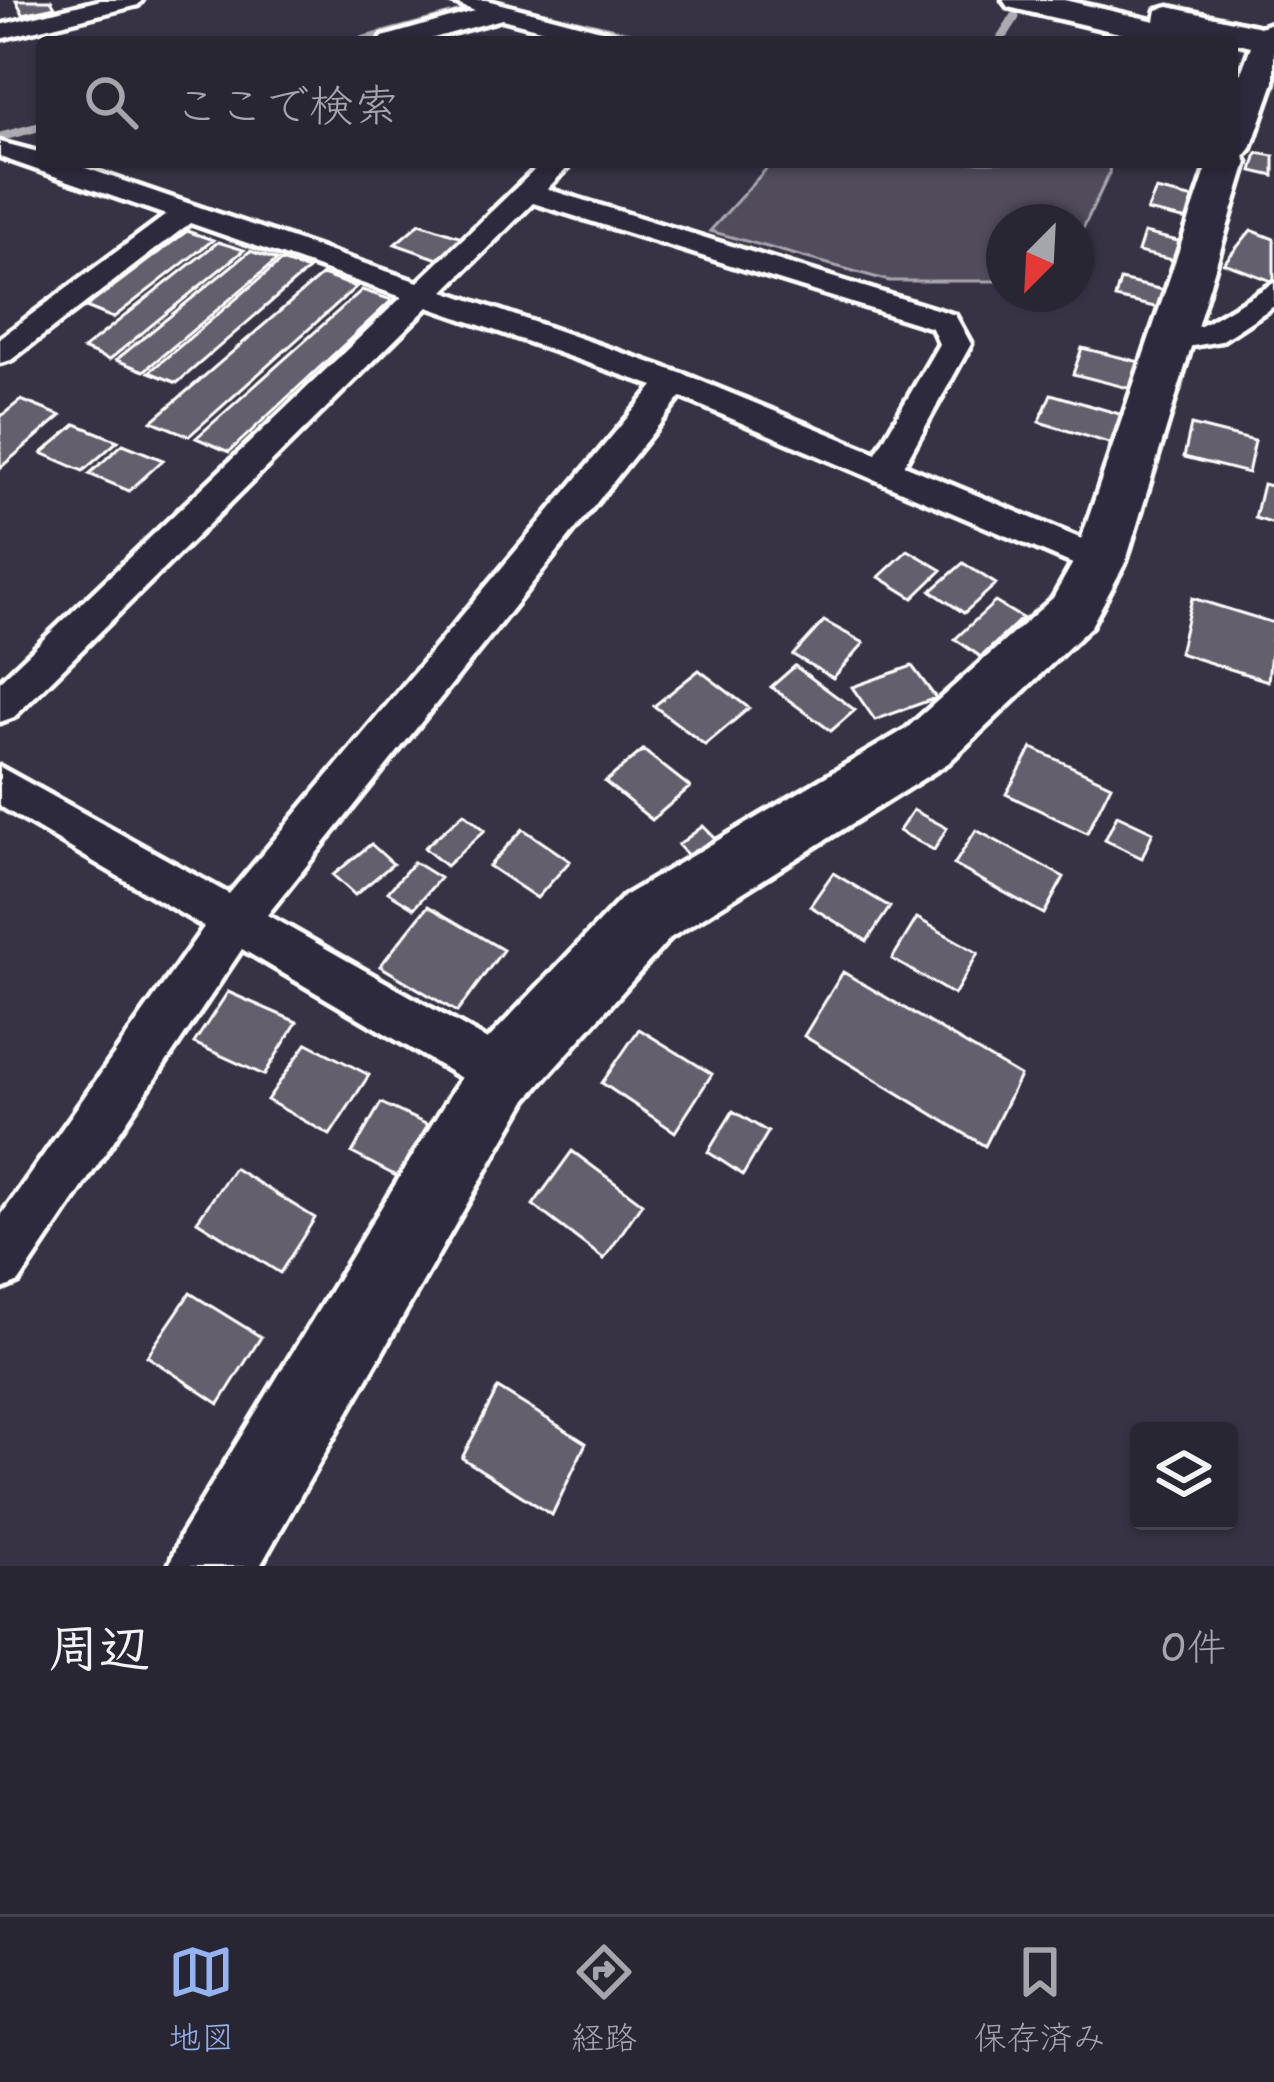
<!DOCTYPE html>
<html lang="ja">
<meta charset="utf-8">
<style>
:root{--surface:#292634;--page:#353240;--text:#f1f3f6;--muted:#a5a5ac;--line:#45434f;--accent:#95b2f1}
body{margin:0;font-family:"Shantell Sans","Klee One",sans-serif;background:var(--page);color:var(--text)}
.controls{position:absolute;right:36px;bottom:36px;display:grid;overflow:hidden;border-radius:12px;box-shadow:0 3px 9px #0004}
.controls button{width:108px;height:108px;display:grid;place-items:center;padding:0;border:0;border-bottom:3px solid var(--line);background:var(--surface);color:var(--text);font:60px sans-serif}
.compass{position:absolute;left:986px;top:204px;width:108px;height:108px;border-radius:50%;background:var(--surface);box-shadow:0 3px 9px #0004;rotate:204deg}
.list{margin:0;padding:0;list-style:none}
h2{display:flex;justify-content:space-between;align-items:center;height:156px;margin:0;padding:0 48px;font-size:51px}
h2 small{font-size:39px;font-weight:400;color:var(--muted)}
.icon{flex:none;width:66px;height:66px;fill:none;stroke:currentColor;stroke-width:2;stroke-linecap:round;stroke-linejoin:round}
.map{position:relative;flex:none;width:1274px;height:1566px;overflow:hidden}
.search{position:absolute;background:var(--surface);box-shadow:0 3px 9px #0004;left:36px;right:36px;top:36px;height:132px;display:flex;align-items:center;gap:30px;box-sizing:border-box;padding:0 42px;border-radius:12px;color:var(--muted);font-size:45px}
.sheet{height:348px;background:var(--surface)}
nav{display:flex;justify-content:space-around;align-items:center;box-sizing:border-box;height:168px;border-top:3px solid var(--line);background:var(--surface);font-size:33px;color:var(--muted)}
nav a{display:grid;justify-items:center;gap:6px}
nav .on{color:var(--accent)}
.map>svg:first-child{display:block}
.green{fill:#514c5c;stroke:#a8a6ae;stroke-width:3}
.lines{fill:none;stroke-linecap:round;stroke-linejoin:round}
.stream{stroke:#adabb2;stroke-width:9}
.building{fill:#635f6d;stroke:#fff;stroke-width:3}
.street-casing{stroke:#fff;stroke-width:9}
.secondary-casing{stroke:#fff;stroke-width:9}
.street{fill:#2f2a3d;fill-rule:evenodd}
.secondary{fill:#2f2a3d;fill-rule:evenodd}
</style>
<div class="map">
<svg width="1274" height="1566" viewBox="0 0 1274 1566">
<rect width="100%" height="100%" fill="#373345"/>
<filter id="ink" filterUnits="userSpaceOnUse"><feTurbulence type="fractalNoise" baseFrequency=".00833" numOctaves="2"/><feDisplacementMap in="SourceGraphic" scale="24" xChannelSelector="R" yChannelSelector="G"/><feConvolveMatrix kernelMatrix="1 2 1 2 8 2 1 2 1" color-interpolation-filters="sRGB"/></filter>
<g filter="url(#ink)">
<path class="green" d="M 783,162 L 1110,162 L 1109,174 L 1076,243 L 1076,222 L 1004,222 L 1004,281 L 889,281 L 710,231 L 767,168 Z"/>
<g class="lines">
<path class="stream" d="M 524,10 L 656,42
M 357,42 L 491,6
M 999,42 L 1015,17
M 0,137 L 42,126"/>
</g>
<path class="building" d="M 16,0 L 51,0 L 55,7 L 23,14 Z
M 1257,153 L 1274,156 L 1274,176 L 1252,171 Z
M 1156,190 L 1199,200 L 1192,221 L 1147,211 Z
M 420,223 L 462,237 L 438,259 L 395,244 Z
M 1251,230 L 1274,239 L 1274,282 L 1224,263 Z
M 187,231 L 213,240 L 113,318 L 86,307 Z
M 1144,233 L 1187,243 L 1181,262 L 1138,252 Z
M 218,242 L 244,250 L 109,360 L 83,349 Z
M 250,251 L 277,260 L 144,371 L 116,360 Z
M 281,261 L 308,270 L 177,383 L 149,372 Z
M 322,275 L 356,287 L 189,436 L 152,421 Z
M 1120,280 L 1172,292 L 1168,310 L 1115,298 Z
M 362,290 L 392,300 L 229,452 L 196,438 Z
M 1082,348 L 1140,362 L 1132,389 L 1073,374 Z
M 1051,394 L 1123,415 L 1112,444 L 1039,422 Z
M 21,400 L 61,416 L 0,468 L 0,417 Z
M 76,424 L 118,441 L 83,471 L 42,453 Z
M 1191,425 L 1255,441 L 1248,473 L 1184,457 Z
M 123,444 L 163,460 L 129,491 L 89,474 Z
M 1263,484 L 1274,487 L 1274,524 L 1255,518 Z
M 908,550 L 942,570 L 913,598 L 879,577 Z
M 963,563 L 996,584 L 964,613 L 931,591 Z
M 1192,598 L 1274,623 L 1268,681 L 1179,653 Z
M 995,602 L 1022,618 L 981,657 L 955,639 Z
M 824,621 L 864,643 L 833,678 L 793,655 Z
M 795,666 L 855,710 L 831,731 L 771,687 Z
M 912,666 L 936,698 L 875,720 L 852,687 Z
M 699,670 L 749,708 L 705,745 L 654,706 Z
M 1032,748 L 1111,785 L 1087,833 L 1006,794 Z
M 643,750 L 690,787 L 652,820 L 605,782 Z
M 913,810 L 947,828 L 934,850 L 899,831 Z
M 464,813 L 485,830 L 446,866 L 424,848 Z
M 1117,815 L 1153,832 L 1142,858 L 1105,840 Z
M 703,826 L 723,846 L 698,866 L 678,845 Z
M 523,829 L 570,861 L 537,898 L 489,866 Z
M 976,830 L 1064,877 L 1044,914 L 954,865 Z
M 371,844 L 393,864 L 355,895 L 333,875 Z
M 414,862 L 440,878 L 414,908 L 388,892 Z
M 833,873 L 890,907 L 867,941 L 810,906 Z
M 428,906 L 503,950 L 457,1012 L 380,966 Z
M 917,918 L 978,953 L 954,995 L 892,959 Z
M 843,972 L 1020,1076 L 985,1146 L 804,1036 Z
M 228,992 L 297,1022 L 264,1075 L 194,1043 Z
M 639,1029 L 712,1074 L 675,1132 L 602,1083 Z
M 307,1043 L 369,1075 L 330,1135 L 267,1100 Z
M 381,1103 L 432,1127 L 402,1179 L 352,1153 Z
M 733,1111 L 768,1132 L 743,1175 L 708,1152 Z
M 572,1151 L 642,1203 L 604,1259 L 533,1205 Z
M 234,1168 L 315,1218 L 280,1273 L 197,1221 Z
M 190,1293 L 261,1337 L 219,1404 L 147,1356 Z
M 498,1388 L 586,1443 L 552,1515 L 462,1458 Z"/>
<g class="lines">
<g class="street-casing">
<path id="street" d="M 101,0 L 142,0 L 138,5 L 0,39 L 0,25 Z
M 447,0 L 486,0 L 627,37 L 630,42 L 590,42 L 502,19 L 419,42 L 380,42 L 383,37 L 475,11 Z
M 0,142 L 42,153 L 42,162 L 68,162 L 418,282 L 543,162 L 573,162 L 547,189 L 955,315 L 971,344 L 904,465 L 1113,552 L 1118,561 L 1113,570 L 1100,574 L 1087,570 L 681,397 L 267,915 L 519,1058 L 526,1075 L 519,1092 L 502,1099 L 485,1092 L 242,949 L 19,1282 L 0,1290 L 0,1217 L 204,927 L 0,806 L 0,767 L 229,894 L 654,386 L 428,307 L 14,717 L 0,722 L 0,681 L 402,297 L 190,223 L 11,360 L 0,363 L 0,338 L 166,215 L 0,157 ZM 533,203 L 932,328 L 939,344 L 876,453 L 686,375 L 444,291 Z
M 1274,283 L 1274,306 L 1221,341 L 1170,350 L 1154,340 L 1159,333 L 1201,326 Z"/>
</g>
<g class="secondary-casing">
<path id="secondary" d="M 1003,0 L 1064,0 L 1155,21 L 1157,10 L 1169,7 L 1260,27 L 1274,22 L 1274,82 L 1251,148 L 1244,157 L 1247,162 L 1126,561 L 1091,626 L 948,763 L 670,938 L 527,1099 L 260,1566 L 169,1566 L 181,1535 L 477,1051 L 624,896 L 906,729 L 1053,598 L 1074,561 L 1209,162 L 1232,162 L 1232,98 L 1251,46 L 1218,38 L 1220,42 L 1158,42 L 1008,7 Z"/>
</g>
<use href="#street" class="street"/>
<use href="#secondary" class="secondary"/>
</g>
</g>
</svg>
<div class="controls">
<button><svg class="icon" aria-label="layers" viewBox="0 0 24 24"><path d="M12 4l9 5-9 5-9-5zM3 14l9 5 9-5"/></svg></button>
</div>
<svg class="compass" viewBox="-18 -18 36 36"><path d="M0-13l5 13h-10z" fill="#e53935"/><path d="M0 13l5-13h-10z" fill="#a5a5ac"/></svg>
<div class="search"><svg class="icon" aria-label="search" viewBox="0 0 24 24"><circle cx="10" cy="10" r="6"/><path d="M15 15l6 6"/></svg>ここで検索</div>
</div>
<section class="sheet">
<h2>周辺<small>0件</small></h2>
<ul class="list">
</ul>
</section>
<nav>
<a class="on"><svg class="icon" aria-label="map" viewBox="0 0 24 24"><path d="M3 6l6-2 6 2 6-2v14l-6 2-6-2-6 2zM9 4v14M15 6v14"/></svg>地図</a>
<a><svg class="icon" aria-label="directions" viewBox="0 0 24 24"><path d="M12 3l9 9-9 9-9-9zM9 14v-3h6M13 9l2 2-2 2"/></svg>経路</a>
<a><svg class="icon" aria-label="saved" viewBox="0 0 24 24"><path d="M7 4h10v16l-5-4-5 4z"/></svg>保存済み</a>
</nav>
